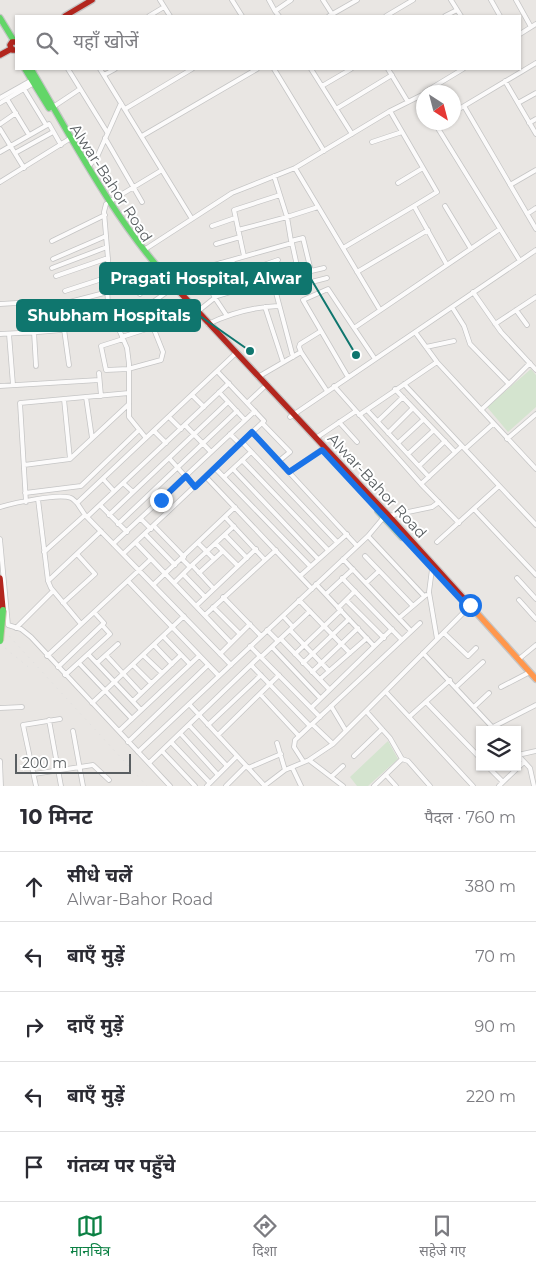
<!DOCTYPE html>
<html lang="hi">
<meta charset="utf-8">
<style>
:root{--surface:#fff;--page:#f7f7f7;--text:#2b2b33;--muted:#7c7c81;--line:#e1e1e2;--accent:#0b8043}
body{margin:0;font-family:Montserrat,"Noto Sans Devanagari",sans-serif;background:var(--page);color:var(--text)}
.controls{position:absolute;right:15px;bottom:15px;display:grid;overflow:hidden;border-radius:0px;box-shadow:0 1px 4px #0004}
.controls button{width:45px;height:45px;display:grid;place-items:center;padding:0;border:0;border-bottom:1px solid var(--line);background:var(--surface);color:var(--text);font:25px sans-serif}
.compass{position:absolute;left:416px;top:85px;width:45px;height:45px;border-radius:50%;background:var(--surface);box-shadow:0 1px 4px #0004;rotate:144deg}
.scale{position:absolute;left:15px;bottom:12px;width:116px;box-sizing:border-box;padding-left:5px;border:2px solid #595e61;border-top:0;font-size:14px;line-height:18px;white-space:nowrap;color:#595e61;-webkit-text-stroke:4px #fff;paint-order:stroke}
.stop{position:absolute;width:15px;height:15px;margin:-11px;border:4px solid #1a73e8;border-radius:50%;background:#fff}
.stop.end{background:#1a73e8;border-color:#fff;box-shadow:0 1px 5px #0008}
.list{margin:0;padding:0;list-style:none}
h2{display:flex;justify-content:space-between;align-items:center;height:65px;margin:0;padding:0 20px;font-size:21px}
h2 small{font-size:16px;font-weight:400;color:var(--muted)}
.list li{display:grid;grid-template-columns:32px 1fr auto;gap:15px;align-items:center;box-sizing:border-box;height:70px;padding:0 20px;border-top:1px solid var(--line)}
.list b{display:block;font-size:19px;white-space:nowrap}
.list p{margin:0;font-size:16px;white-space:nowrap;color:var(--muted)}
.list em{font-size:16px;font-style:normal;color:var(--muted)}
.icon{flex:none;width:28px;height:28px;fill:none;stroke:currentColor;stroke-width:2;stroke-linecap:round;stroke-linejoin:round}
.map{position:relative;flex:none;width:536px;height:786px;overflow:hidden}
.search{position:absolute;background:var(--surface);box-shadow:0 1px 4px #0004;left:15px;right:15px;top:15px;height:55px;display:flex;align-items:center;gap:12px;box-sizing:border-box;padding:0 18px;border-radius:0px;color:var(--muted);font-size:19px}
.sheet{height:415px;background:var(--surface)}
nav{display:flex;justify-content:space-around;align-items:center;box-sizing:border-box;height:70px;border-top:1px solid var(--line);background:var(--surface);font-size:14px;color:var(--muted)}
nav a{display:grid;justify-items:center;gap:2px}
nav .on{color:var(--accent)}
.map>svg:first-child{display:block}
.green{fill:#d4e4cf}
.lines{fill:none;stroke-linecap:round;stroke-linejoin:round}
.street-casing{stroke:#c5c5c5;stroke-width:5.5}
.fast-casing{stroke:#c5c5c5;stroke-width:8}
.slow-casing{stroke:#c5c5c5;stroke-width:8}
.jam-casing{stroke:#c5c5c5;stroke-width:8}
.street{stroke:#fcfbfb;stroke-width:4}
.fast{stroke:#63d668;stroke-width:5.5}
.slow{stroke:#ff974d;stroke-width:5.5}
.jam{stroke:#b3261e;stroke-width:5.5}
.rail{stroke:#e0e0e0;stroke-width:1;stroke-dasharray:1 6;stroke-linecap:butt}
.fast-bridge-casing{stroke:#d0c3b2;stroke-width:8;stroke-linecap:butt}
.fast-bridge{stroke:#63d668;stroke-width:6}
.route{stroke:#1a73e8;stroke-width:6}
.labels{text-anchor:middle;stroke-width:4;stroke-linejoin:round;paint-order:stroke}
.street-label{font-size:15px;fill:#595e61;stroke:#fff}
.leader{fill:none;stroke:#0f766e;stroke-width:2}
.callout-dot{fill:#0f766e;stroke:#fff;stroke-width:2}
.callout{fill:#0f766e;stroke:#0f766e;stroke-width:2}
.callout-label{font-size:16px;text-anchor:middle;font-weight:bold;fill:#fff}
</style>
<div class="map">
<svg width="536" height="786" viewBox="0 0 536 786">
<rect width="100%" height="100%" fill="#e9e6e3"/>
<path class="green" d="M 531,369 L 536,375 L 536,407 L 508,432 L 487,407 Z
M 388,741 L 398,759 L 368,786 L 357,786 L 350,777 Z"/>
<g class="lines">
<g class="street-casing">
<path id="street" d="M 160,0 L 170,16
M 232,0 L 242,16
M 269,0 L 275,11
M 323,0 L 332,14
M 451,0 L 461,16
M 491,0 L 500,16
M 516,0 L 531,27
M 149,16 L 164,7
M 279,16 L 275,11 L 291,0
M 329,16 L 357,0
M 386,16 L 413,0
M 445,16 L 457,10
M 520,34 L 536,24
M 68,69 L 107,132
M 100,69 L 192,219
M 274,69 L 324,151
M 311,69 L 352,134
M 388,69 L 408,102
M 104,75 L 115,69
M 505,81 L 536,134
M 322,86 L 351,69
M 24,89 L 46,125
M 425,92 L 463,69
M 422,95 L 420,96 L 424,106
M 0,98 L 32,80
M 7,99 L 29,135
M 0,103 L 34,83
M 518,103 L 536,93
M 464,106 L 536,229
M 53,107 L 80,89
M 125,109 L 192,69
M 336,109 L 392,75
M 390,111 L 437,192 L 414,206 L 447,265
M 454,112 L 536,63
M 434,122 L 520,261
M 529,123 L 536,119
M 0,124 L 16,113
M 0,129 L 24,168
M 142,136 L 257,69
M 105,138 L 142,202
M 372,142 L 402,132
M 0,152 L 49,124 L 61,145
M 15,153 L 53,132
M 88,167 L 97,157 L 121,103
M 295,168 L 380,310
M 274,176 L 287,217 L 291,241 L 303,238 L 311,271
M 0,182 L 71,138
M 398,183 L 423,168
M 510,185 L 536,170
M 109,202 L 162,170
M 106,204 L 104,212 L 109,271 L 107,287 L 108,304 L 127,348 L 129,364 L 129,417 L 146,438
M 445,206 L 471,249
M 527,214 L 536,208
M 212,226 L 235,218
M 238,230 L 287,217 L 318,207
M 52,241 L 105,215
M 216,244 L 240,237
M 343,248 L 414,206
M 144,250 L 232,193 L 295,168 L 390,111 L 420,96
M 244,256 L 234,210 L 280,195
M 53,259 L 106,236
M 232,260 L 237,274
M 220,263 L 226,278
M 52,268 L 107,247
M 109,271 L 119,274 L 140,294
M 202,272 L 215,298 L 227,316
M 357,272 L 428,230
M 56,276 L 108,258
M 289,276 L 292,287 L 327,278
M 260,284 L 255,268 L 278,260
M 275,289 L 293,357
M 178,290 L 192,278 L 214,265 L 292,243 L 297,266
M 65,291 L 108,277
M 473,292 L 501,332 L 536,370
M 0,304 L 17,303 L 54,306 L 108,292
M 54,306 L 57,330
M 265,307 L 283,362
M 452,307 L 464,326 L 470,344 L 509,384 L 530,363
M 516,310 L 527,325
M 197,312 L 217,296 L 264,282 L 324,268
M 113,317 L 153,302 L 171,289
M 208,324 C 231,313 253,307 278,306
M 495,324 L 536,297
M 64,329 L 69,365
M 34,332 L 36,366
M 415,332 L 437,362 L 536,469
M 0,334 C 38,332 78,331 114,319
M 9,334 L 13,385
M 122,337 L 174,320 L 187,306
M 123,339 L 101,346 L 106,370 L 128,369 L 161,360 L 163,352 L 153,327
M 426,347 L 454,341
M 301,352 L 327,391
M 375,359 L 354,328 L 500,229
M 99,373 L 101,396
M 258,377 L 301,352 L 299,347 L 300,344 L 321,331
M 348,377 L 303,300 L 328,289 L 354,328
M 404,384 L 536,525
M 0,386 L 99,380
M 334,386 L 421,484 L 459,523
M 395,389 L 455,452
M 219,392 L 245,420
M 192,395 L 204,407
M 86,397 L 92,438
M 64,399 L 70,459
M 247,403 L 263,388
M 367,410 L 429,477
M 481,410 L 509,384
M 359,415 L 437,362
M 169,417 L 181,429
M 290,417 L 536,250
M 378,421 L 403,397
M 339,422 L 357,442
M 262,423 L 290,452 L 279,461
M 185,425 L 211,452
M 154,431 L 166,443
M 252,432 L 357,546
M 388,433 L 413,408
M 230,434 L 240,444
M 316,438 L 356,411
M 507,439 L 536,414
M 242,442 L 337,542
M 398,443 L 424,419
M 465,449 L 493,424
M 408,454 L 434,430
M 169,458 L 195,487
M 242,460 L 328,550
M 24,465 L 70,459 L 129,404
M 419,466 L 445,441
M 215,468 L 310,566
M 233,469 L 318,559
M 289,472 L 321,450
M 206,477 L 312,589
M 224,477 L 251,452
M 103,479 L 114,491
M 123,483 L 133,492
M 421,484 L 462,446
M 25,493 L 81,486 L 139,430
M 38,499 L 48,581 L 51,588 L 81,624
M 26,502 L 20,403 L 129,393
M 77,503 L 85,515 L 231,665
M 100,505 L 127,532
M 0,507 C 14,503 58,493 71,498 C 73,499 75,501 77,503 L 236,353
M 474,509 L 536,575
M 109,515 L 228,402
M 87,517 L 229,383
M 225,517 L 265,560
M 141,519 L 151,529
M 118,524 L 237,411
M 154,526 L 184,557
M 145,534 L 175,565
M 225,535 L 247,558
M 368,536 L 424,596
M 0,539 L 8,625 L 21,629 L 31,637 L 170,786
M 437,542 L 499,486
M 136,543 L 231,643
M 198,543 L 214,559
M 113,544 L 255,411
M 216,544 L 238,566
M 44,552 L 85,515
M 123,554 L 264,421 L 217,371
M 365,556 L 413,606
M 343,559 L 411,631
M 432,569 L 429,592 L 437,639
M 199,573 L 223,551
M 183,574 L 205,597
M 300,576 L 347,534
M 342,578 L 401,639
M 517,578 L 536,599
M 48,581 L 101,531
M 128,581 L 219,676
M 174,583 L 190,567 L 182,559
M 366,583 L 379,571
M 316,584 L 374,646
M 153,585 L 235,507
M 214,589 L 192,565 L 234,526
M 326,594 L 353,569
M 223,597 L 261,636
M 299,600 L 350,653
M 346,600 L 384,638
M 519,600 L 536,619
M 63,603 L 95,574 L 77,554
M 196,606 L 256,549
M 213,607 L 240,634
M 338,608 L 355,591
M 205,615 L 276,550
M 283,616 L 293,627
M 399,618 L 426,595
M 16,628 L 53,591
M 267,630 L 278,641
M 290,630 L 329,671
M 444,633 L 468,656 L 476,648
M 163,636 L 190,664
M 281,639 L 329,689
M 154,645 L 172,664
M 250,646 L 320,717
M 272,647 L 320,698
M 423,653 L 495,730
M 88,654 L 141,710
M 220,654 L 250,624
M 295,654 L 341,610
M 106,655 L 141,693
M 143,655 L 162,673
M 47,656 L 151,559
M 261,657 L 310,611
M 519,659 L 536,645
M 79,663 L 132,719
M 97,663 L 118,644
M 303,663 L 349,619
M 133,665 L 151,683
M 251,665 L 310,726
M 58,667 L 104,623 L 94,612
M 312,672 L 358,628
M 65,675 L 110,634 L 102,625
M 320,679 L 367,638
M 456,687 L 483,662
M 501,687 L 530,672
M 386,692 L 473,786
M 260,694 L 299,736
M 133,701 L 181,655
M 426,702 L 480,758
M 92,703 L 184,616
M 189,704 L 264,785
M 331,706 L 346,731
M 474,707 L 489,693
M 0,708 L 22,707
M 311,708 L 392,629
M 409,717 L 450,680
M 49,720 L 61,786
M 312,724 L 333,744
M 189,725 L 227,766
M 208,725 L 261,675
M 493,727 L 536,705
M 73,731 L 83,786
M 119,731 L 199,656
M 180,733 L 218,775
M 218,735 L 279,675
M 128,742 L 208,665
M 171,742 L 210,783
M 277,743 L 285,770
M 162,751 L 195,786
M 138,752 L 368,536 L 384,517 L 432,507 L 439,502
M 517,754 L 530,768 L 534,786
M 518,755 L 536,751
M 354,756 L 382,729
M 402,759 L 408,761 L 430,786
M 309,760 L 333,744 L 366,711
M 0,761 L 1,786
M 303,761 L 294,747 L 295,740 L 420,623
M 149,763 L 260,656
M 292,767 L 301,786
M 488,767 L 503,782 L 499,786
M 248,768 L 281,754
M 34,774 L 93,765 L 109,780
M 386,775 L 396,786
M 331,777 L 343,766
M 503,782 L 524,762
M 36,786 L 23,725 L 60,719
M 207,786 L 237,756
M 226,786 L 246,766
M 264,786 L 285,770 L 309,760 L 343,786
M 374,786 L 402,759 L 390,738 L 366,711 L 470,606"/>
</g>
<g class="fast-casing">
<path id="fast" d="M 0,18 L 14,41
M 25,69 L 49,108
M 31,69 C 75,144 116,223 176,288
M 378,511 L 402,537"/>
</g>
<g class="slow-casing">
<path id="slow" d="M 467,602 L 536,679"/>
</g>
<g class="jam-casing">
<path id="jam" d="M 65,16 L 92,0
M 16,42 L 12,42 L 10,45 L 12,50 L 16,50
M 0,55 L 11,49
M 176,288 L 388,515 L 467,602
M 0,578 L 3,610"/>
</g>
<use href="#street" class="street"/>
<use href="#fast" class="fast"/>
<use href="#slow" class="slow"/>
<use href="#jam" class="jam"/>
<path class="rail" d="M 0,626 L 147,786
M 0,644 L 32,670"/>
<g class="fast-bridge-casing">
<path id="fast-bridge" d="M 0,641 L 3,610"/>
</g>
<use href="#fast-bridge" class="fast-bridge"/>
</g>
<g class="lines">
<path class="route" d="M 161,500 L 186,476 L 195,487 L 252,432 L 289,472 L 322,450 L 463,602 L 468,607 L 470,605"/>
</g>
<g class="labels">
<g class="street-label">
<text transform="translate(111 183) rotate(57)" y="5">Alwar-Bahor Road</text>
<text transform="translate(377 486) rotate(47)" y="5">Alwar-Bahor Road</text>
</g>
</g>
<path class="leader" d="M356 355L311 279M250 351L200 316"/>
<g class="callout-dot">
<circle cx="356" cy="355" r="5"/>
<circle cx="250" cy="351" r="5"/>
</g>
<g class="callout">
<rect x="100" y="263" width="211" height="31" rx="5"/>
<rect x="17" y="300" width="183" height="31" rx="5"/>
</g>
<g class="callout-label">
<text x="206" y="284">Pragati Hospital, Alwar</text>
<text x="109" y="321">Shubham Hospitals</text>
</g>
</svg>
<div class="controls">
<button><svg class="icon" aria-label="layers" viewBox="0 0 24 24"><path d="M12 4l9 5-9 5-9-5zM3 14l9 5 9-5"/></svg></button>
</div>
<svg class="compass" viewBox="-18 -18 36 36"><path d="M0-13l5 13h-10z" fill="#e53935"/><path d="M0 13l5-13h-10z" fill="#7c7c81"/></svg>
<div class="scale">200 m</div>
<div class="stop" style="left:470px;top:605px"></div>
<div class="stop end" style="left:161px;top:500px"></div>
<div class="search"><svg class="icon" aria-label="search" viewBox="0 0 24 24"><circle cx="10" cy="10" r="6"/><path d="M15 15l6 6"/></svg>यहाँ खोजें</div>
</div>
<section class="sheet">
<h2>10 मिनट<small>पैदल · 760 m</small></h2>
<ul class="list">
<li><svg class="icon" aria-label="ahead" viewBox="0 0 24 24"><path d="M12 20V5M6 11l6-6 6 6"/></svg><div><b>सीधे चलें</b><p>Alwar-Bahor Road</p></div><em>380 m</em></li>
<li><svg class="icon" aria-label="left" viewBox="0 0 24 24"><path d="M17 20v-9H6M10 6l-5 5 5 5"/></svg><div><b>बाएँ मुड़ें</b></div><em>70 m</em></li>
<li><svg class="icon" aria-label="right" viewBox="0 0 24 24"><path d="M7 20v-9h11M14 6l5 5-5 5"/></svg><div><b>दाएँ मुड़ें</b></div><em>90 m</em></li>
<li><svg class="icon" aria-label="left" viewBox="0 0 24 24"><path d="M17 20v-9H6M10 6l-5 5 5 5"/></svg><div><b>बाएँ मुड़ें</b></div><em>220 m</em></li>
<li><svg class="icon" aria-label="arrive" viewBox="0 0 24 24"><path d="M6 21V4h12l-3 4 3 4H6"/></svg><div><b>गंतव्य पर पहुँचे</b></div></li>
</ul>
</section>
<nav>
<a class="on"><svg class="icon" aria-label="map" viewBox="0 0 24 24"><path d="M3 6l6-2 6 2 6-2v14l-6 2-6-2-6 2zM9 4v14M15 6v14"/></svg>मानचित्र</a>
<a><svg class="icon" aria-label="directions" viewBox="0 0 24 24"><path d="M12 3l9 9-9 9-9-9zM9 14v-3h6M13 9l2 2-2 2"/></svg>दिशा</a>
<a><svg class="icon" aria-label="saved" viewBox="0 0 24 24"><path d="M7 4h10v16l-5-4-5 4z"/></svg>सहेजे गए</a>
</nav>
